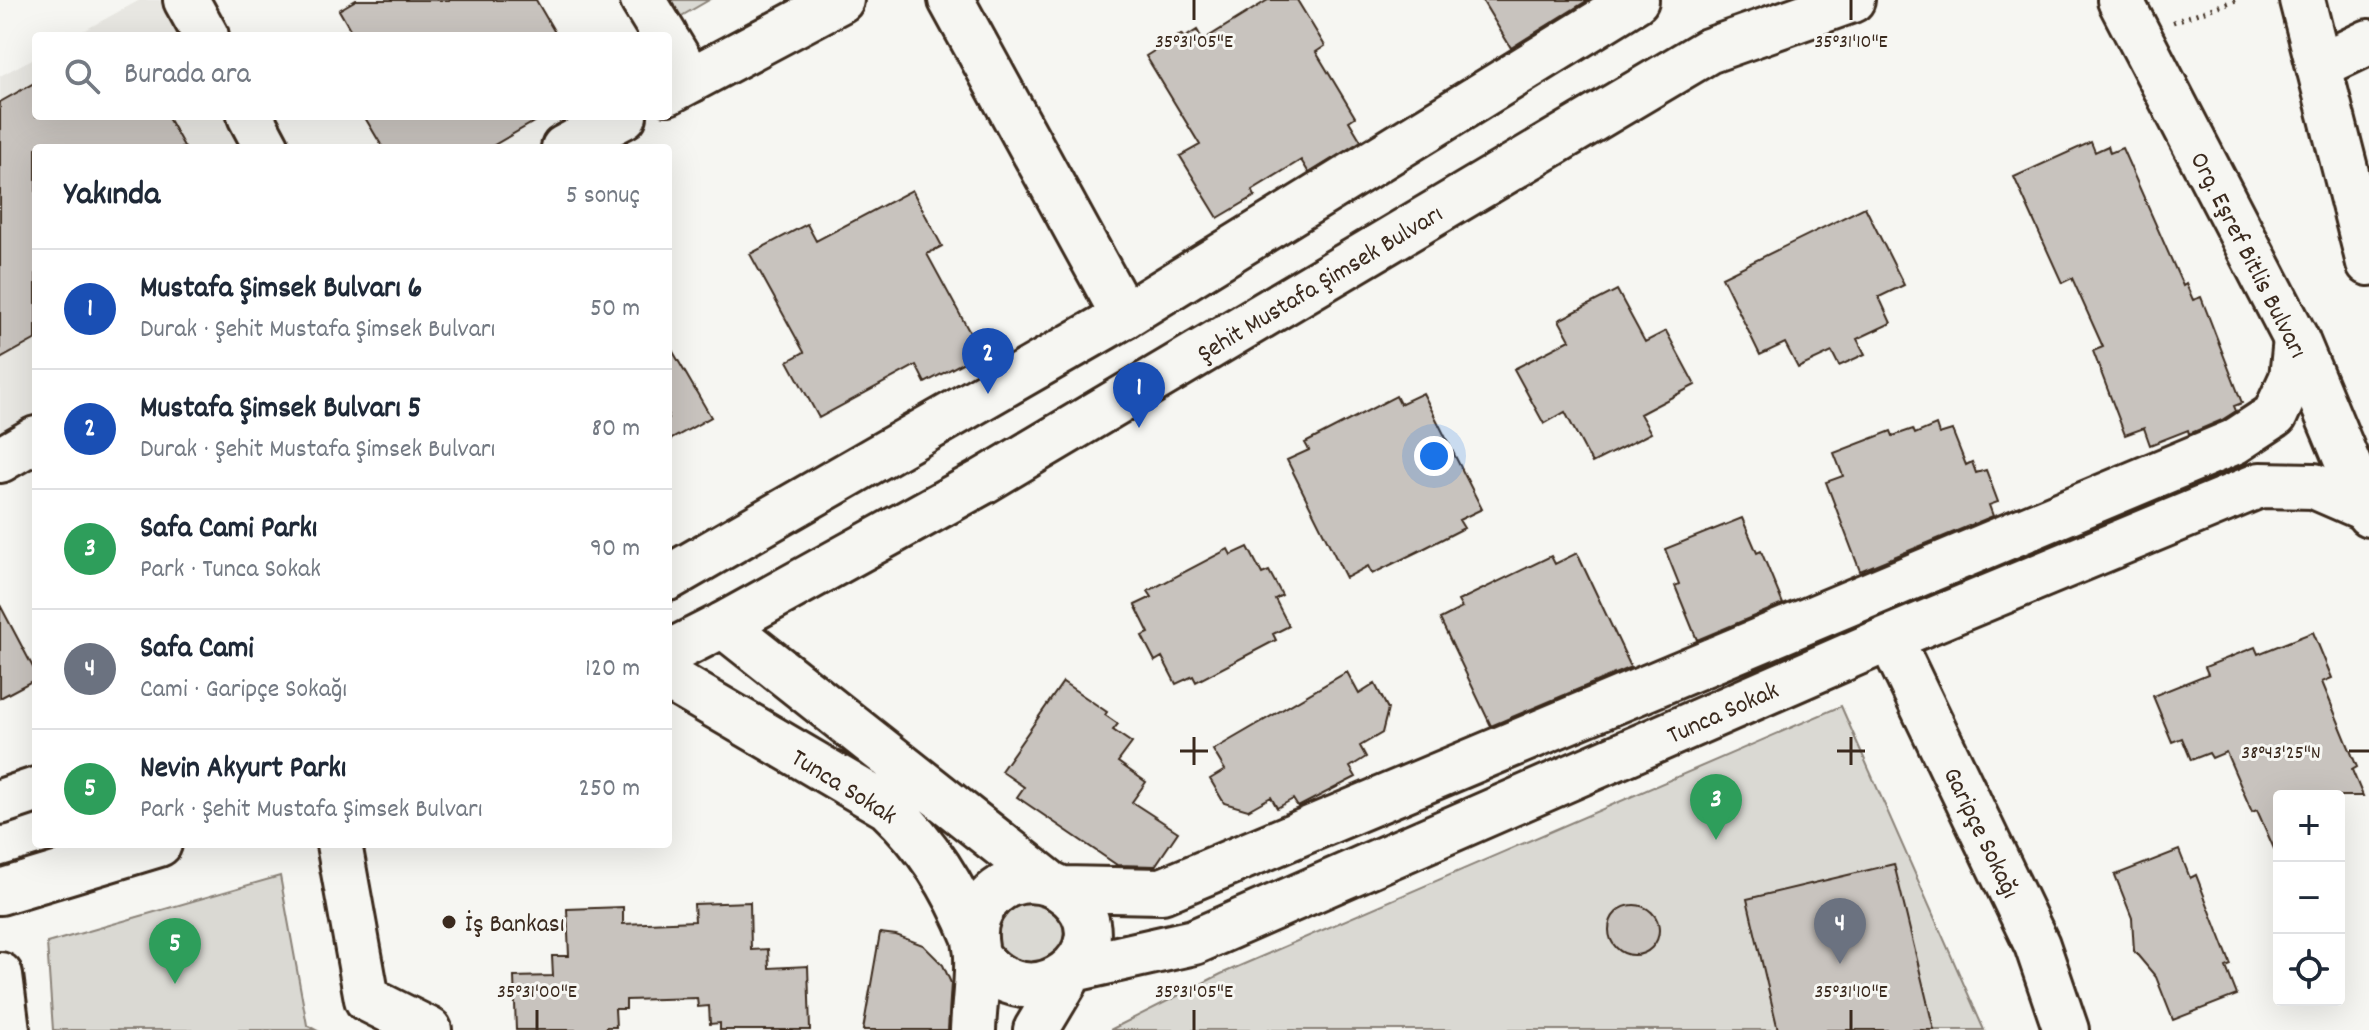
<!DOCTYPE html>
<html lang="tr">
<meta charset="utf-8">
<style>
:root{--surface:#fff;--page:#f6f6f7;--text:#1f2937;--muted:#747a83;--line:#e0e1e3;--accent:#3b2a1e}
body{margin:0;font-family:Dekko,sans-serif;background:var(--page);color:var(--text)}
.controls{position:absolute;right:24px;bottom:24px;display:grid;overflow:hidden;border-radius:8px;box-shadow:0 8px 32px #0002}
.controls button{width:72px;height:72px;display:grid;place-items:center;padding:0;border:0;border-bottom:2px solid var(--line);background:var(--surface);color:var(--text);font:40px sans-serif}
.you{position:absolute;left:1434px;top:456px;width:28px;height:28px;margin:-20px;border:6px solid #fff;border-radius:50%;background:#1a73e8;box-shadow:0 0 0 12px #1a73e833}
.badge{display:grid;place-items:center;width:52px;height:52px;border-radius:50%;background:var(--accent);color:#fff;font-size:26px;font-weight:700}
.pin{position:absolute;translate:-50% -66px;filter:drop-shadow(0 2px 4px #0008)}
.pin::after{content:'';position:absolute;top:42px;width:28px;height:24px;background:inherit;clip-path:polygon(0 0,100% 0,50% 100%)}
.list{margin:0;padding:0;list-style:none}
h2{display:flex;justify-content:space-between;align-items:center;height:104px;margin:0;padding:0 32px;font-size:34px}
h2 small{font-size:26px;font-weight:400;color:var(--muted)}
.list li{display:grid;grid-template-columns:52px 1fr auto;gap:24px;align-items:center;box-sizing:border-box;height:120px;padding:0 32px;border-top:2px solid var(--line)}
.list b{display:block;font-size:30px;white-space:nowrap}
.list p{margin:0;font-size:26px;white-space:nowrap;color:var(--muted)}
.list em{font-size:26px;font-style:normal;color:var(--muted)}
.icon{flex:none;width:44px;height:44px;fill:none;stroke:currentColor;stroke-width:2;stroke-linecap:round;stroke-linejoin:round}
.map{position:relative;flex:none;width:2369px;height:1030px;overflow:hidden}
.search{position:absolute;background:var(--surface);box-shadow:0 8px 32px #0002;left:32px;top:32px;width:640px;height:88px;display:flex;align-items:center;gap:20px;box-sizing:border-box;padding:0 28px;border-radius:8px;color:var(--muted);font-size:30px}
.panel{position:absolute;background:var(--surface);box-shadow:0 8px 32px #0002;left:32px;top:144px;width:640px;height:704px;border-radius:8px}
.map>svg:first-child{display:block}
.built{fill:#e8e7e2}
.green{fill:#dad9d3;stroke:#8a8278;stroke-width:2}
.building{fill:#c8c3be;stroke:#3b2a1e;stroke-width:2}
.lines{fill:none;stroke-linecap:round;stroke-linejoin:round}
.minor-casing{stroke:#3b2a1e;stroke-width:50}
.major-casing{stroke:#3b2a1e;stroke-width:50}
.path{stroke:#3b2a1e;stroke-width:5;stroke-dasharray:2 6;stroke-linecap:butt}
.minor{stroke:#f6f6f2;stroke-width:44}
.major{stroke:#f6f6f2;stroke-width:44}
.ticks{fill:none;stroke:#3b2a1e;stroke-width:3}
.poi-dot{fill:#3b2a1e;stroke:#f6f6f2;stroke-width:3}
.labels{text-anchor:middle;stroke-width:6;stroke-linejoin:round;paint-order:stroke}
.street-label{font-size:26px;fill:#3b2a1e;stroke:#f6f6f2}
.poi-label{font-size:26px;fill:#3b2a1e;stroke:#f6f6f2;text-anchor:start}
.ticks-label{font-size:20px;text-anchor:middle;fill:#3b2a1e;stroke:#f6f6f2;stroke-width:6;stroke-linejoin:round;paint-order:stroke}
</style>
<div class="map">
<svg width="2369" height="1030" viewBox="0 0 2369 1030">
<rect width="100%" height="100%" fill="#f6f6f2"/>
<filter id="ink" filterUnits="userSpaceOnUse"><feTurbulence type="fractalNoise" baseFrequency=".0125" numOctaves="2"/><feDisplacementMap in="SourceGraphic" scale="16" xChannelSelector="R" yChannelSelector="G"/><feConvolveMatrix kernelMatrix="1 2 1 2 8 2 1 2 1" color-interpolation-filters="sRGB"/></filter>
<g filter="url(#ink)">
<path class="built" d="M 140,0 L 160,0 L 179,36 L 74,36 Z
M 36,57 L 36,116 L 223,116 L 241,148 L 36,148 L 36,434 L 0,453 L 0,76 Z"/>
<path class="green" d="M 667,0 L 709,0 L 678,18 Z
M 1841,706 L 1984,1030 L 1110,1030 L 1221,974 Z
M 280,876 L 307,1025 L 316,1030 L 53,1030 L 47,943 Z
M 1030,901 C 1065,905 1068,926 1060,955 L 1021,969 C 1015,963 1002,955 998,947 C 987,925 1011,904 1030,901 Z"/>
<path class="building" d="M 356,0 L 536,0 L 557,36 L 354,36 L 339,10 Z
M 1268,0 L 1297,0 L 1325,46 L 1316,52 L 1355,117 L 1349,121 L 1361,141 L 1309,173 L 1301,160 L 1252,190 L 1255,196 L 1218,218 L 1180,156 L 1200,145 L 1146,56 L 1181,34 L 1184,38 L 1197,30 L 1203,40 Z
M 1482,0 L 1588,0 L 1511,48 Z
M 36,82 L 36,116 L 167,116 L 185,148 L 36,148 L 36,339 L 0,359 L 0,102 Z
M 364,116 L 544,116 L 489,148 L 383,148 Z
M 2091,142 L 2095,152 L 2108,146 L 2110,153 L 2122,148 L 2183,286 L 2186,284 L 2193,300 L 2201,297 L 2242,403 L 2234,406 L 2236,411 L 2222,420 L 2189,434 L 2188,430 L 2150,445 L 2144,428 L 2125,435 L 2093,351 L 2103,347 L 2072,278 L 2062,283 L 2014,177 Z
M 912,190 L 942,246 L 927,254 L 981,353 L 925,383 L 916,365 L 819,418 L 788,361 L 804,352 L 750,254 L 807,224 L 816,241 Z
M 1865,207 L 1904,285 L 1879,297 L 1891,323 L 1857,339 L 1865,354 L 1839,366 L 1832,352 L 1798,368 L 1785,343 L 1760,355 L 1722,277 Z
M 1617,290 L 1645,342 L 1666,331 L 1695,385 L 1640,414 L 1651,433 L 1592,463 L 1565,412 L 1544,424 L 1514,369 L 1570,340 L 1559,320 Z
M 668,343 L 711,417 L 668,441 Z
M 1423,393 L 1482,509 L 1459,520 L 1464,528 L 1419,551 L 1372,574 L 1368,566 L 1346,578 L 1287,460 L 1309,450 L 1305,443 L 1396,396 L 1400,404 Z
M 1936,425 L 1939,434 L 1952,430 L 1966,465 L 1972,462 L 1976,473 L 1986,470 L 1998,502 L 1989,505 L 1993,516 L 1860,571 L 1826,482 L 1843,476 L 1834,453 L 1891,431 L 1893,436 L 1913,429 L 1915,434 Z
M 1742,518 L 1757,553 L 1761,551 L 1783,604 L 1697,640 L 1675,586 L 1679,584 L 1665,549 Z
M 1248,547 L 1262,574 L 1269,571 L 1282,595 L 1275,599 L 1289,626 L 1273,634 L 1276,640 L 1196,682 L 1193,676 L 1176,684 L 1162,657 L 1155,661 L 1142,636 L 1149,633 L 1135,605 L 1152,597 L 1148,591 L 1228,549 L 1231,555 Z
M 1577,553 L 1631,667 L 1491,726 L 1440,619 L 1462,608 L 1458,601 L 1551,556 L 1555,564 Z
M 0,605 L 36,673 L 36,679 L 0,698 Z
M 2313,632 L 2332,678 L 2322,682 L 2357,767 L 2352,770 L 2363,796 L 2279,796 L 2279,860 L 2257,810 L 2252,812 L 2226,752 L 2212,758 L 2209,753 L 2191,760 L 2182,738 L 2172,742 L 2153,696 L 2208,674 L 2205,667 L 2255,647 L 2258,654 Z
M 1347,672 L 1359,694 L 1375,684 L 1388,709 L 1382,733 L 1360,746 L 1366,757 L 1350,767 L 1356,777 L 1298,807 L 1293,799 L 1277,808 L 1271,797 L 1248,810 L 1224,803 L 1210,779 L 1225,770 L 1213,750 Z
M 1063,682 L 1107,712 L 1105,715 L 1118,724 L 1113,730 L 1132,743 L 1118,762 L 1146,782 L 1132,802 L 1178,832 L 1155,866 L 1117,865 L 1017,797 L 1024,787 L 1001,771 Z
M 2179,850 L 2190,878 L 2196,875 L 2231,965 L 2226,967 L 2237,995 L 2173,1020 L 2156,977 L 2134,951 L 2132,918 L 2115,875 Z
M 1894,864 L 1934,1030 L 1778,1030 L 1747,899 Z
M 750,902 L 751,950 L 768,949 L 769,968 L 808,966 L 810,1030 L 720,1030 L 720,1023 L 710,1024 L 709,1006 L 698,1007 L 697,998 L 626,1000 L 626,1009 L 615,1009 L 616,1027 L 606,1027 L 606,1030 L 516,1030 L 514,977 L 553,976 L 552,956 L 569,956 L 567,909 L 623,907 L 623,924 L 695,921 L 694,904 Z
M1609 930a25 25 0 1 1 50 0a25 25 0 1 1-50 0Z
M 880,933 L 896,935 L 923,945 L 943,965 L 951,983 L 948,1030 L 863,1030 Z"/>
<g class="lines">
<g class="minor-casing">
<path id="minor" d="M 186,0 L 206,36
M 643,0 L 665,36
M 951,0 L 1124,316
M 668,42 L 691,80
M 2319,66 L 2369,42
M 668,92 L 841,0
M 250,116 L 267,148
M 564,148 L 624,116
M 0,460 L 36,439
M 723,625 L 1047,881
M 1890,638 L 2037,945 L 2066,1030
M 668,678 L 888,807 C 928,845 954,886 975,938
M 339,844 L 367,999 L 429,1030
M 1063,889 L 1162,891 L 2234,442 L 2275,415 L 2292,378 L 2296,339
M 1078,968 L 1194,942 L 1890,638 L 2260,485 L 2314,486 L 2367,509
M 0,975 L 7,1030
M 973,1030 C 974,1006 978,981 977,957 C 977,950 975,945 975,938 C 973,911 993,886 1020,881 C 1039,878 1055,883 1070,896 C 1128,949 1031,1030 977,955
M 1036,1030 L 1066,980"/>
</g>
<g class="major-casing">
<path id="major" d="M 2120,0 L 2296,339 L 2369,514
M 2302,0 L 2369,263
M 668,578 L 1124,316 L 1636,0
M 668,653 L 723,625 L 982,482 L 1708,51 L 1852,0
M 0,802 L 36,790
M 0,892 L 159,844"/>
</g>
<path class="path" d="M 2173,22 L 2236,0"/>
<use href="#minor" class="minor"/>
<use href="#major" class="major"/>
</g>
</g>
<path class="ticks" d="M 1194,0 L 1194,20M 1851,0 L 1851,20M 1194,737 L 1194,765M 1851,737 L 1851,765M 1180,751 L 1208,751M 1837,751 L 1865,751M 2349,751 L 2369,751M 537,1010 L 537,1030M 1194,1010 L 1194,1030M 1851,1010 L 1851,1030"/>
<circle class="poi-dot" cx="449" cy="922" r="8"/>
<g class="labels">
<g class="street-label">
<text transform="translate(2250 254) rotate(63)" y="9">Org. Eşref Bitlis Bulvarı</text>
<text transform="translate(1319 282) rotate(-31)" y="9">Şehit Mustafa Şimsek Bulvarı</text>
<text transform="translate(1722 711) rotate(-24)" y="9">Tunca Sokak</text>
<text transform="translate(845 785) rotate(32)" y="9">Tunca Sokak</text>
<text transform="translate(1983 832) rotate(64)" y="9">Garipçe Sokağı</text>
</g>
<g class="poi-label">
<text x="465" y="931">İş Bankası</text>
</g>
</g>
<g class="ticks-label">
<text x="1194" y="47">35°31'05"E</text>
<text x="1851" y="47">35°31'10"E</text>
<text x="2281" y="758">38°43'25"N</text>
<text x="537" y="997">35°31'00"E</text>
<text x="1194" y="997">35°31'05"E</text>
<text x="1851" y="997">35°31'10"E</text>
</g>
</svg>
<div class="controls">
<button>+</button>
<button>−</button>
<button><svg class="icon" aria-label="locate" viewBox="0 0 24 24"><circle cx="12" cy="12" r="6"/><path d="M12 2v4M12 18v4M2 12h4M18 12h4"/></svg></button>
</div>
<div class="you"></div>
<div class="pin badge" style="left:1139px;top:428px;background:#1a4fb4">1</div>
<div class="pin badge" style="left:988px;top:394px;background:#1a4fb4">2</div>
<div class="pin badge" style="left:1716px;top:840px;background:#2e9e5b">3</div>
<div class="pin badge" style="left:1840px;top:964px;background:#6b7280">4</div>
<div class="pin badge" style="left:175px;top:984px;background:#2e9e5b">5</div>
<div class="search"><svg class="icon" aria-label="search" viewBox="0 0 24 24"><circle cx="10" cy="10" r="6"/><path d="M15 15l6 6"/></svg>Burada ara</div>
<section class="panel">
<h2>Yakında<small>5 sonuç</small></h2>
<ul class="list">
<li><span class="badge" style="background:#1a4fb4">1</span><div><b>Mustafa Şimsek Bulvarı 6</b><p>Durak · Şehit Mustafa Şimsek Bulvarı</p></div><em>50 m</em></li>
<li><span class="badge" style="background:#1a4fb4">2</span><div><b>Mustafa Şimsek Bulvarı 5</b><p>Durak · Şehit Mustafa Şimsek Bulvarı</p></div><em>80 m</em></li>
<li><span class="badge" style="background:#2e9e5b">3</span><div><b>Safa Cami Parkı</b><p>Park · Tunca Sokak</p></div><em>90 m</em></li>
<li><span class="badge" style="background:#6b7280">4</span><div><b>Safa Cami</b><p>Cami · Garipçe Sokağı</p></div><em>120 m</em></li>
<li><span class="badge" style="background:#2e9e5b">5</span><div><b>Nevin Akyurt Parkı</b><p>Park · Şehit Mustafa Şimsek Bulvarı</p></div><em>250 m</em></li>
</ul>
</section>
</div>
